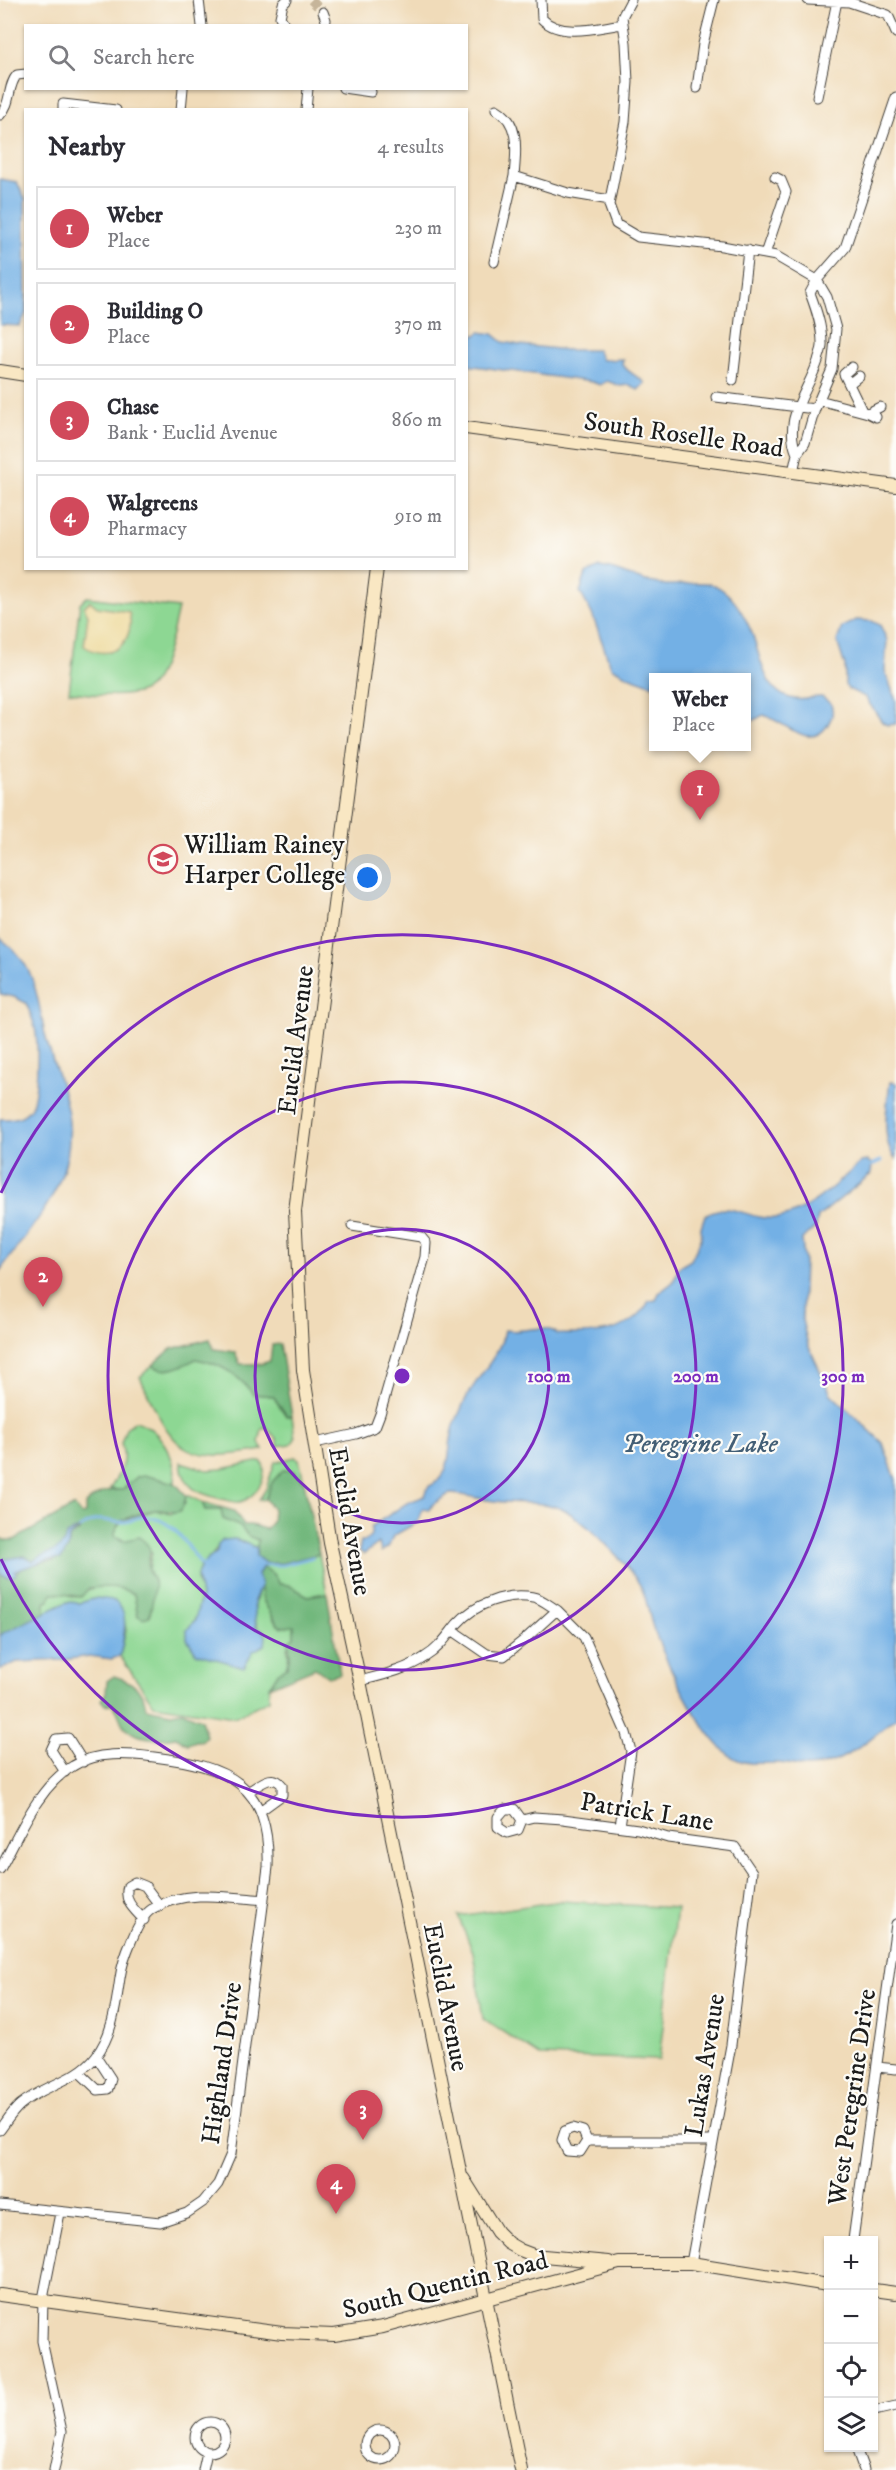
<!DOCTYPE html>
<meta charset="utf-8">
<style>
:root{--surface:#fff;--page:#f7f7f7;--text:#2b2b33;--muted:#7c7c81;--line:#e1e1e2;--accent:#d1495b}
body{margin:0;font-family:"IM FELL DW Pica",serif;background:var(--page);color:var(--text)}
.controls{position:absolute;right:18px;bottom:18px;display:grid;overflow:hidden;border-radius:0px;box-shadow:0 2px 4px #0004}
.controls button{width:54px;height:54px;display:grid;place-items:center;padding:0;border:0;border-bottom:2px solid var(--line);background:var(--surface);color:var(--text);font:30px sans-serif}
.you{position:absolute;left:368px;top:878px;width:21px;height:21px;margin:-15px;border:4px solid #fff;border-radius:50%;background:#1a73e8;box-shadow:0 0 0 9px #1a73e833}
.badge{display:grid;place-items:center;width:39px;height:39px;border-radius:50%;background:var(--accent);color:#fff;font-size:20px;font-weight:700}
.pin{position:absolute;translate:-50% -50px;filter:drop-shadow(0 2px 3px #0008)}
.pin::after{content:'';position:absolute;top:32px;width:21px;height:18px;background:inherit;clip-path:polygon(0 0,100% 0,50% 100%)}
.popup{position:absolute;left:649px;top:673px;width:102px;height:78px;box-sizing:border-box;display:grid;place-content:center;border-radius:0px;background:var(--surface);filter:drop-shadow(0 2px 4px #0005);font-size:20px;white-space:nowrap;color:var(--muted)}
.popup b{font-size:22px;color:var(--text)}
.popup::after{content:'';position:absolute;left:50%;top:100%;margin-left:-12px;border:12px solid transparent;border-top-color:var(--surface)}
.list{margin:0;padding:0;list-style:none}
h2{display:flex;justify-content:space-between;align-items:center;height:78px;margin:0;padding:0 24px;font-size:26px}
h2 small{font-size:20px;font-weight:400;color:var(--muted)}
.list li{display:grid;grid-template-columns:39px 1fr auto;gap:18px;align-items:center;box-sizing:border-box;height:84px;margin:0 12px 12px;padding:0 12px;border:2px solid var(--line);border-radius:0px}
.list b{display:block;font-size:22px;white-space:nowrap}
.list p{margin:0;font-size:20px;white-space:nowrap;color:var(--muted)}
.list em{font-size:20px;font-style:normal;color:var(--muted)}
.icon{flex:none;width:33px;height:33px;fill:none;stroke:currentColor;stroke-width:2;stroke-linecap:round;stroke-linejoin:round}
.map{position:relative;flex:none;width:896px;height:2470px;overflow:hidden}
.search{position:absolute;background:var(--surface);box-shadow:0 2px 4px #0004;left:24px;top:24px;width:444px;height:66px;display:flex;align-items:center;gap:15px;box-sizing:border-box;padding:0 21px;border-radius:0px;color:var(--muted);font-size:22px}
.panel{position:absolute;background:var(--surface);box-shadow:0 2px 4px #0004;left:24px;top:108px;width:444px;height:462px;border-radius:0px}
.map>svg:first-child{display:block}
.green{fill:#8dd793;stroke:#547a58;stroke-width:1.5}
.forest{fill:#72b87d;stroke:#476a4c;stroke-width:1.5}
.sand{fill:#eeda9e;stroke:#857b5d;stroke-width:1.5}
.water{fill:#73b0e5;stroke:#486680;stroke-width:1.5}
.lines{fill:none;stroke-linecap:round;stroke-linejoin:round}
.stream{stroke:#73b0e5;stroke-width:3}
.street-tunnel{stroke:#c6b59a;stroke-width:9;stroke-dasharray:9 4.5;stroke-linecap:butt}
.street-casing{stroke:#3c3934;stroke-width:11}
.secondary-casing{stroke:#3c3934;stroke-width:14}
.street{stroke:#fff;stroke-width:9}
.secondary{stroke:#f9e7c3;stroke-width:12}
.ring{fill:none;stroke:#7b2cbf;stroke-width:3}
.labels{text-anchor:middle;stroke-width:4.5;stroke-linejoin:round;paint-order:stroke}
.street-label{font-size:26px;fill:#1c1c1c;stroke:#fdfcf7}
.poi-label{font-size:26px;fill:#1c1c1c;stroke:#fdfcf7;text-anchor:start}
.water-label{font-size:27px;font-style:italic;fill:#435f76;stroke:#fdfcf7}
.centre{fill:#7b2cbf;stroke:#fdfcf7;stroke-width:3}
.ring-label{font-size:18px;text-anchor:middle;font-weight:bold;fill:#7b2cbf;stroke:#fdfcf7;stroke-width:4.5;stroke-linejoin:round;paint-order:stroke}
</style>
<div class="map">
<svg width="896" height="2470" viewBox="0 0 896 2470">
<rect width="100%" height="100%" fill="#fdfcf7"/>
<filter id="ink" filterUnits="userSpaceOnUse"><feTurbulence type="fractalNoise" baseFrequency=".0167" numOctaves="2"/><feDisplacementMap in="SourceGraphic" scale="12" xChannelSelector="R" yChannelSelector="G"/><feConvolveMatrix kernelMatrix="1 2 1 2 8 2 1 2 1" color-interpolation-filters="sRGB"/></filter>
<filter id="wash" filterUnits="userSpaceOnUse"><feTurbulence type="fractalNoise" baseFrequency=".008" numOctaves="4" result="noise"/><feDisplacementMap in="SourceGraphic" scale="24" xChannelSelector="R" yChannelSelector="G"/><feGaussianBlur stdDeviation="1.35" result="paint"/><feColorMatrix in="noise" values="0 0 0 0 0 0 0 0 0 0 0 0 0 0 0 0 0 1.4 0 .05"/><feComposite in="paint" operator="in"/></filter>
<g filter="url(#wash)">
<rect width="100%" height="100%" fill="#f0dbb9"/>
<path class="green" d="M 87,597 L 178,608 C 173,629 164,683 143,691 C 124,699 89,694 69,692 L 80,603 Z
M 196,1359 C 220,1363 239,1375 253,1394 L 273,1396 L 286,1416 L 292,1416 L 295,1439 L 291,1444 L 278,1446 L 277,1439 L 266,1427 L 262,1429 L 259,1442 L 263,1450 C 180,1465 173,1449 140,1377 L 153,1365 C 166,1376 182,1365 196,1359 Z
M 135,1421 C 160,1428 177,1458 175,1483 L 158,1479 L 122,1490 L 110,1489 C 119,1474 128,1461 121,1443 L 126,1428 Z
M 295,1457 L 299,1459 L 304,1482 L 293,1471 L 273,1481 L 265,1499 L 259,1500 L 266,1489 L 275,1462 Z
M 261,1461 C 271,1474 255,1499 240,1502 C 235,1503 227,1500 221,1499 C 198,1493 183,1489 181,1462 L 207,1470 L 222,1469 Z
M 186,1495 L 202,1502 L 205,1510 L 221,1510 L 223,1519 L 241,1527 L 248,1536 L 258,1540 L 257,1548 L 235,1539 L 218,1545 C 215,1558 199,1561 197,1576 C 196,1582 200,1588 201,1595 C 201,1608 195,1621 187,1630 L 253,1651 L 265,1645 C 253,1623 251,1608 261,1585 C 266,1594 270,1627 284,1627 C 287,1627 290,1626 294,1625 L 294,1637 L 287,1647 C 293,1666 280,1674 269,1686 L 269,1700 L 234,1717 L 154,1705 L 120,1656 L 126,1630 L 123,1614 L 97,1598 L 80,1603 L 67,1602 L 45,1613 L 44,1602 L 50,1599 L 51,1593 L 62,1592 L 73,1597 C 95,1584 111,1583 134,1594 L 138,1616 L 150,1616 L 154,1581 L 149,1570 L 152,1552 L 115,1536 L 115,1530 L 123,1520 L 155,1510 L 171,1514 L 185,1504 Z
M 319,1554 L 327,1593 L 308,1596 L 288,1585 L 279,1584 L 273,1574 L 263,1567 L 265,1563 L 282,1563 Z
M 561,1901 L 677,1908 L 659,2060 L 540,2056 L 483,2019 L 473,1952 L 458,1916 Z"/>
<path class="forest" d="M 210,1339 L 214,1349 L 235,1352 L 240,1364 L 261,1364 L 270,1361 L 272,1345 L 280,1344 L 292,1416 L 287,1416 L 273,1396 L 253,1394 C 239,1375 220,1363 196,1359 C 183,1365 166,1376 153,1365 L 171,1349 Z
M 283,1470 L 293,1471 L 304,1482 L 319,1554 L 282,1563 L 265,1563 L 256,1556 L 258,1540 L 248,1536 L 241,1527 L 223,1519 L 221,1510 L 205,1510 L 202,1502 L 234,1511 L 244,1525 C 252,1523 258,1528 266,1529 L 272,1522 L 273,1509 L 265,1499 L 273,1481 Z
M 144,1475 L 175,1483 L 186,1495 C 182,1522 172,1509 155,1510 C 151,1510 126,1518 123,1520 C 118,1523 115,1531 115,1536 L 123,1541 L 139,1537 C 159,1552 145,1554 149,1572 C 150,1575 153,1577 154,1581 C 156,1591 151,1605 150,1615 L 144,1619 L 138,1616 L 134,1594 C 115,1585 110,1587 89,1588 L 82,1596 C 71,1597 63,1592 52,1593 L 50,1599 L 45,1602 L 45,1613 L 0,1636 L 0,1574 L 10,1577 C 16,1569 45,1560 54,1561 C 64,1555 71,1550 69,1537 L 81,1530 L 66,1535 L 65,1544 L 56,1551 L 33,1561 L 25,1556 L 0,1560 L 0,1538 L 5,1540 L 14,1540 L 74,1506 L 81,1515 L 85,1514 L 85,1505 C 95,1494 107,1489 122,1490 L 138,1476 Z
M 263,1567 L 273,1574 L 279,1584 L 288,1585 L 308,1596 L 327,1593 L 340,1674 L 328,1677 L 315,1668 L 269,1687 L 279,1671 L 287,1667 L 290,1655 L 288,1641 L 294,1637 L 294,1626 C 289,1626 284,1628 280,1626 C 277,1624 263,1602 262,1597 C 261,1589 261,1583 258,1574 Z
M 114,1676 C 131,1681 144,1689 146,1708 L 171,1713 L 182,1711 L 201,1719 L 206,1736 L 202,1741 L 196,1741 L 188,1744 L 176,1737 C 161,1740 134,1740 123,1725 C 119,1718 118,1710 112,1704 L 105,1705 L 101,1700 L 106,1693 L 107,1681 Z"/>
<path class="sand" d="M 90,601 L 97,607 L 129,612 C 136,642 111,664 84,646 L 88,615 L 84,607 Z"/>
<path class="water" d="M 0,179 L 17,182 L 25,199 L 26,313 L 20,326 L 0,325 Z
M 480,332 L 493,334 L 503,342 L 520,345 L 567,350 L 597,350 L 602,360 L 623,359 L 622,364 C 628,373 637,375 645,383 L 638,390 L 630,385 L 620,386 L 607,381 L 600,385 L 592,382 L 467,365 L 467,335 L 474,336 Z
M 600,567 C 623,570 643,584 667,585 C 687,586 707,576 724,591 C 737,601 746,619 752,633 C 761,657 763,694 795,699 C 804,701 813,696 822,697 L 831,704 C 834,713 832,718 827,726 C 809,752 783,720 763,715 L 747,724 L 746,678 L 654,678 L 653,685 L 628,676 L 611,667 L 592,614 L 580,592 L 586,574 Z
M 856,620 L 872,621 L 880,625 L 887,640 L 885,671 L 896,701 L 896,724 L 887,725 L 882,722 L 865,697 L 848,689 L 845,685 L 845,666 L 837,641 L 842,627 Z
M 0,938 C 37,965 36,994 45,1034 C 52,1063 66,1091 69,1122 C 74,1185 33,1223 0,1271 L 0,1119 C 11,1119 22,1119 30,1109 C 38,1096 38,1049 36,1034 C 35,1023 30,1013 26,1003 L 14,997 L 0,994 Z
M 890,1082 L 896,1083 L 896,1159 C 880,1142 887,1104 890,1082 Z
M 867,1161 L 872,1164 L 871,1174 L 818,1217 L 816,1227 L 802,1239 L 804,1260 L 802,1320 L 808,1345 L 831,1394 L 883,1443 L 896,1480 L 896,1718 C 870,1738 841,1768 806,1767 C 795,1766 785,1762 774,1763 C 762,1763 750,1765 738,1760 C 706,1747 668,1665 655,1633 C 649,1619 648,1602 642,1589 C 632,1568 583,1518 562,1509 C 540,1500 516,1504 494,1501 C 479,1499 465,1494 449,1494 L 433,1504 L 430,1510 L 423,1509 L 418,1522 L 393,1536 L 389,1546 L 381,1552 L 379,1543 L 364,1554 L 359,1551 L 361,1541 L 366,1541 L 371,1536 L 371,1527 L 407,1503 L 425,1496 L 428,1487 C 456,1474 445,1449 455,1423 C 459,1414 465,1398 471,1390 C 483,1370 500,1354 505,1330 C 522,1334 541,1322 558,1334 C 592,1335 631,1335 649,1301 L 656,1300 L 659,1293 L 673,1282 L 679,1267 L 691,1260 L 701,1239 L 701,1227 L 705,1215 C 734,1199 747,1221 776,1218 C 805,1216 839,1181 861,1162 Z
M 83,1526 L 69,1537 L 68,1548 L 61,1559 L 47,1560 L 15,1571 L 16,1575 L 10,1577 L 0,1574 L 0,1560 L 25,1556 L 33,1561 C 45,1551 64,1554 66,1535 Z
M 235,1539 L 257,1548 L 256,1556 L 265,1563 L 258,1574 L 261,1585 L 254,1601 L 256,1628 L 263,1630 L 266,1636 L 265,1645 L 253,1651 L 244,1667 L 196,1653 L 187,1639 L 187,1630 L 195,1620 L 201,1596 L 197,1576 L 201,1565 L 217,1552 L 218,1545 L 223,1540 Z
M 97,1598 C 101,1599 108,1599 112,1600 C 132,1609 123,1641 120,1656 L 112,1659 L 89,1656 L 64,1660 L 17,1662 L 0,1670 L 0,1636 L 3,1633 L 67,1602 L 80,1603 Z"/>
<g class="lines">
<path class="stream" d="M 869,1166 L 881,1161
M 80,1528 C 107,1512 100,1524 124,1522 C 130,1522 136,1517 142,1517 C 172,1516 186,1543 201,1565 L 204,1565
M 262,1565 L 283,1565 L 313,1557"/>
</g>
</g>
<g filter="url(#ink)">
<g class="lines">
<path class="street-tunnel" d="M 311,0 L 323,12"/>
<g class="street-casing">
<path id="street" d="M 199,0 L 202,26
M 541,0 L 542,19 C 562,39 599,27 623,24
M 631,0 L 622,17 L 626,43 L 628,82 L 625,122 L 609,205 L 616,224 L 638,237 L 722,246 L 776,256 L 817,280 L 845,248 L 896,97
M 808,0 L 849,2 L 888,15 L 896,33
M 323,12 L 326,20 L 325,26
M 286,26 L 280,17 L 283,4 L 287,0
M 343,88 L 371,92
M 697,88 L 703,44 L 714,0
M 817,97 L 837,1
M 496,109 C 521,123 516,152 514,176
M 63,110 L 63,104 L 116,110
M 181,110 L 183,88
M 306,110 L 308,88
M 0,115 C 12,103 7,86 17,75 L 26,74
M 765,254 L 786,192 L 781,180 L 775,177
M 494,262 L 514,176 L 568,193 L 610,200
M 852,367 L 844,374 L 862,411
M 733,380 L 748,250
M 849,384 L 859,376
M 716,397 L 815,409
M 819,400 L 868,413 L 876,417
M 868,413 L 880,407
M 793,472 L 797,454 L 805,443 L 815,409 L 832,369 L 836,329 L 827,297 L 817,280 L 810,293 C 816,309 822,326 822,343 C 823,349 819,355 818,361 C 807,394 782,419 797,454
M 315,1443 L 356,1434 L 375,1427 L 380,1414 L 425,1257 L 426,1243 L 421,1237 L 352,1226
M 557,1610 L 584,1637 L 626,1733 L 631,1751 L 620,1826
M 360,1681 C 383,1675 406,1670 425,1657 C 439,1649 447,1636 457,1624 C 475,1604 506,1592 533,1597 C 541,1598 550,1606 557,1610 L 524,1640 L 504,1656 L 487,1654 L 452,1630
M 65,1772 L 51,1750 L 56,1739 L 68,1738 L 83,1762
M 249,1791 C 260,1785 272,1772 282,1785 L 282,1795 L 260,1811
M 522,1820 L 518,1830 L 507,1833 L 498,1827 L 498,1817 L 505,1809 L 514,1809 L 522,1820 L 534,1817 L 563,1819 L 638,1829 L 668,1838 L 735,1847 L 752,1872 L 731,2045 L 691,2263
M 0,1869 C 19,1835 38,1786 73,1766 C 97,1751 128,1754 154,1757 C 227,1766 271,1783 268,1867 L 231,2154 L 218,2184 L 203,2202 L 187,2213 L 160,2222 L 0,2205
M 144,1920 C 134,1909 123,1901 128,1886 L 135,1882 L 145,1886 L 160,1906
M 877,2067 L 896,2069
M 79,2072 L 98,2090 L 108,2089 L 111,2079 L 96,2056
M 0,2130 C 6,2122 12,2112 20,2105 C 43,2085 77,2081 96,2056 C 113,2034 116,2005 120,1978 C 122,1962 138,1917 152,1909 C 185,1889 228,1897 264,1900
M 587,2141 L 580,2152 L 567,2151 L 562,2140 L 565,2131 L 573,2128 L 583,2131 L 587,2141 L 713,2141
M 853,2240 L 896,1924
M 874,2411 L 896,2406
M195 2437a15 15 0 1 1 30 0a15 15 0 1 1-30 0Z
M365 2445a15 15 0 1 1 30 0a15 15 0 1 1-30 0Z
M 856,2448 L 864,2470
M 54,2470 L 62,2431 L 42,2341 L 43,2299 L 60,2213
M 203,2470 L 207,2452"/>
</g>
<g class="secondary-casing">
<path id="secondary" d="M 0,371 L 26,375
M 466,428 L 896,486
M 377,568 L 295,1211 L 303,1370 L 330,1543 L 360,1681 L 521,2470
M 463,2178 L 497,2232 L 508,2243 L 520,2250 L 533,2255 L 609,2262
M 874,2290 L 896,2293
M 0,2295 L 282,2333 L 334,2335 L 383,2327 L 619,2263 L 691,2263 L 828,2285"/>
</g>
<use href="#street" class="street"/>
<use href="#secondary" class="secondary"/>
</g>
</g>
<g class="ring">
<circle cx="402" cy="1376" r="147"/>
<circle cx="402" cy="1376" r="294"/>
<path d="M1 1193A441 441 0 1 1 1 1559"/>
</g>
<defs>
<g id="university-ring" transform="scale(1.5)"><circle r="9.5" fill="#fdfcf7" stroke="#d1495b" stroke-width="1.5"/><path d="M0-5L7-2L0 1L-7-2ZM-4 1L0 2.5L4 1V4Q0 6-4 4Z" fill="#d1495b"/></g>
</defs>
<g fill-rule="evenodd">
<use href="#university-ring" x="163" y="859"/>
</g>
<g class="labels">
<g class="street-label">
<text transform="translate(684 434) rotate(8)" y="9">South Roselle Road</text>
<text transform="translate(295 1040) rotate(-83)" y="9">Euclid Avenue</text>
<text transform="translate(351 1521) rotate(80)" y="9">Euclid Avenue</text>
<text transform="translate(647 1811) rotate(9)" y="9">Patrick Lane</text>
<text transform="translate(447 1997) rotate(79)" y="9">Euclid Avenue</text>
<text transform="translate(221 2063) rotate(-82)" y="9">Highland Drive</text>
<text transform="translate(704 2065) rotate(-81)" y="9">Lukas Avenue</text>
<text transform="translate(851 2097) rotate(-82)" y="9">West Peregrine Drive</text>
<text transform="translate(445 2284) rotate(-14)" y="9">South Quentin Road</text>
</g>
<g class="poi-label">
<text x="184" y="853">William Rainey<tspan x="184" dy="30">Harper College</tspan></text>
</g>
<g class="water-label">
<text x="700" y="1452">Peregrine Lake</text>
</g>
</g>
<circle cx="402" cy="1376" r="9" class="centre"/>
<g class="ring-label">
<text x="549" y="1382">100 m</text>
<text x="696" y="1382">200 m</text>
<text x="843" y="1382">300 m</text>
</g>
</svg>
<div class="controls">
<button>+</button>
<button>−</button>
<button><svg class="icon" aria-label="locate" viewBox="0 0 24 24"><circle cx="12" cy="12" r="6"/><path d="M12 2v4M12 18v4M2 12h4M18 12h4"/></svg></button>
<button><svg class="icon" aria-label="layers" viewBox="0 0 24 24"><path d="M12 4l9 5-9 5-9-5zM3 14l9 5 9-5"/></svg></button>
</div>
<div class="you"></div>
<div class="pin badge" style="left:700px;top:820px">1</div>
<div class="popup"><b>Weber</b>Place</div>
<div class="pin badge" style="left:43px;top:1307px">2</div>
<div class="pin badge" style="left:363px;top:2140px">3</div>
<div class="pin badge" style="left:336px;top:2214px">4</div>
<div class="search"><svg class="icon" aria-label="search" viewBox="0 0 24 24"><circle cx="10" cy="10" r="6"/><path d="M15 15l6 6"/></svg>Search here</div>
<section class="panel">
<h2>Nearby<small>4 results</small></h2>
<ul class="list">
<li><span class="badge">1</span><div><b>Weber</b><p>Place</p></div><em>230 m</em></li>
<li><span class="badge">2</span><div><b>Building O</b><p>Place</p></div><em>370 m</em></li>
<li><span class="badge">3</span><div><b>Chase</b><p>Bank · Euclid Avenue</p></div><em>860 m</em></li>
<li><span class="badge">4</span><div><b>Walgreens</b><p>Pharmacy</p></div><em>910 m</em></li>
</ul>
</section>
</div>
